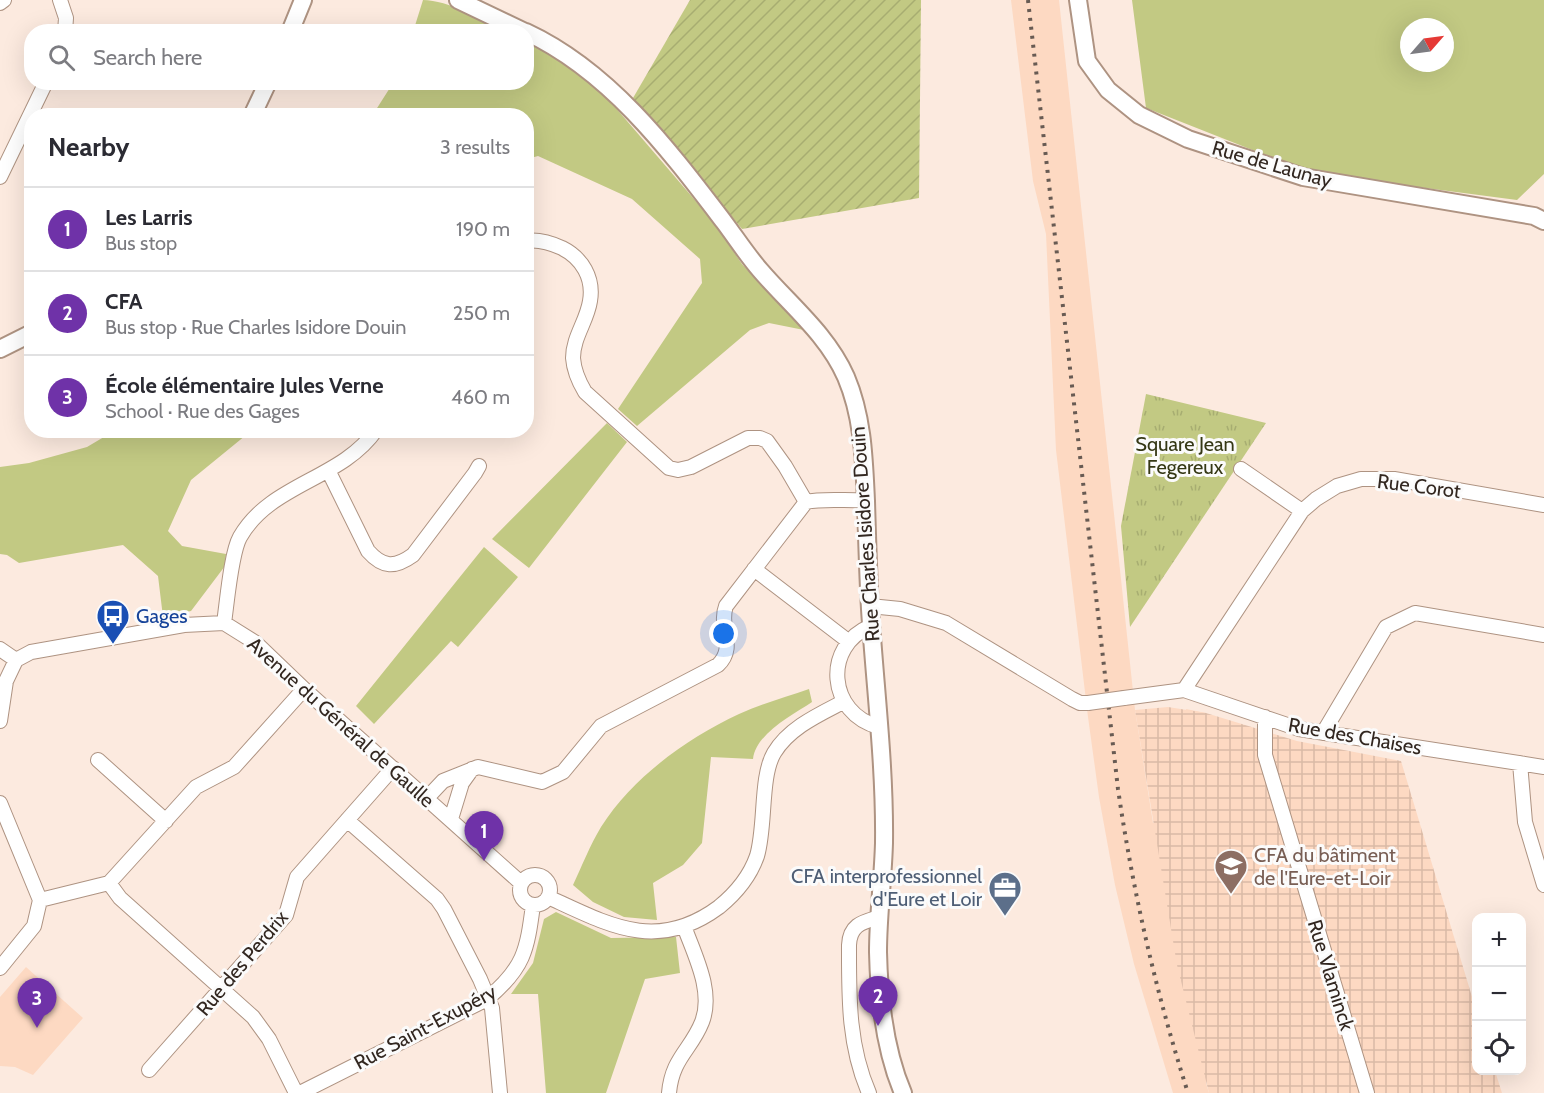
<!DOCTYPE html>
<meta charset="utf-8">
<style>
:root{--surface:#fff;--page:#f7f7f7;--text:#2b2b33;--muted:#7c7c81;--line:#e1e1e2;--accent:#6f32a8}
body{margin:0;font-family:Cabin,sans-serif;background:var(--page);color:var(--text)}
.controls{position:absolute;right:18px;bottom:18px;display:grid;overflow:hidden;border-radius:12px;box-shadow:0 6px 24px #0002}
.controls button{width:54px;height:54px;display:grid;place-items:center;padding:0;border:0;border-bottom:2px solid var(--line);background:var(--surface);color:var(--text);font:30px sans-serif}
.compass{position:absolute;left:1400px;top:18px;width:54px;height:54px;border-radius:50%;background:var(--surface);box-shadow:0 6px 24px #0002;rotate:62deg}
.you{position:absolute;left:724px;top:634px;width:21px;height:21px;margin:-15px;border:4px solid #fff;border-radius:50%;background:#1a73e8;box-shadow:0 0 0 9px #1a73e833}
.badge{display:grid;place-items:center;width:39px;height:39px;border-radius:50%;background:var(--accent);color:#fff;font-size:20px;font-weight:700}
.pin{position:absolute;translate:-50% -50px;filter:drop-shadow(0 2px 3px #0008)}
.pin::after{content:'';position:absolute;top:32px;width:21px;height:18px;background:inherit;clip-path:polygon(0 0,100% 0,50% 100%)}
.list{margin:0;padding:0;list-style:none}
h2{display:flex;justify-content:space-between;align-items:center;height:78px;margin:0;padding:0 24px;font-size:26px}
h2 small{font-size:20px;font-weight:400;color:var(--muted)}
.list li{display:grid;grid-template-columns:39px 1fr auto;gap:18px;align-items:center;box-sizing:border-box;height:84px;padding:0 24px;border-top:2px solid var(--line)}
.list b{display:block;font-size:22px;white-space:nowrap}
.list p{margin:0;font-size:20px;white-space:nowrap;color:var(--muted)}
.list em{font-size:20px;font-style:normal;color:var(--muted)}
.icon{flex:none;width:33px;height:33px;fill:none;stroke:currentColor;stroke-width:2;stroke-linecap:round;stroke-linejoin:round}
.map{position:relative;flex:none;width:1544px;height:1093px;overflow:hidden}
.search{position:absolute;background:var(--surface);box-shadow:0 6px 24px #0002;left:24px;top:24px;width:510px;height:66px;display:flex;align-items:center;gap:15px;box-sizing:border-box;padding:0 21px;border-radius:24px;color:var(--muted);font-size:22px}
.panel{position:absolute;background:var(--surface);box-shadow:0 6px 24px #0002;left:24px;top:108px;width:510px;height:330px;border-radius:24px}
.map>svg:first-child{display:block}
.built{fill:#fdd9c2}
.industrial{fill:url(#industrial-grid)}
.grass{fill:#c2c983;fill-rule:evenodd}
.park{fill:url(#park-tufts)}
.garden{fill:url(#garden-furrows)}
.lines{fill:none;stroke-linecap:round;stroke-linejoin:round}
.minor-casing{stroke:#ae9382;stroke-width:16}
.tertiary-casing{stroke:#ae9382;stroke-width:20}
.minor{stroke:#fff;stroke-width:14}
.tertiary{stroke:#fff;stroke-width:16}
.rail{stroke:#685b53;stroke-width:4;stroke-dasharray:3 6;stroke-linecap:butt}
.minor-bridge-casing{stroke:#ae9382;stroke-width:16;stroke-linecap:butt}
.minor-bridge{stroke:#fff;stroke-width:14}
.labels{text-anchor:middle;stroke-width:6;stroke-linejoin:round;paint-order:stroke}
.street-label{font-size:20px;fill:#322720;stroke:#fbfbfb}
.park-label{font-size:20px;fill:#353815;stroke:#fbfbfb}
.transit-label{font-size:20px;fill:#164399;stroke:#fbfbfb;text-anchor:start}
.education-label{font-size:20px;fill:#785e54;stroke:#fbfbfb;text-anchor:start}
.service-label{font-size:20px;fill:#4e5e75;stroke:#fbfbfb;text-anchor:end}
</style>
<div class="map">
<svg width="1544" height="1093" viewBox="0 0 1544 1093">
<defs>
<pattern id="industrial-grid" width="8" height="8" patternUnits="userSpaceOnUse" patternTransform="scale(1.5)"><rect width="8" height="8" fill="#fdd9c2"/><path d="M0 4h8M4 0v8" fill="none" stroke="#d9baa6"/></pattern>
<pattern id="park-tufts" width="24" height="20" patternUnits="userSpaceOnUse" patternTransform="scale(1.5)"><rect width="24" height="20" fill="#c2c983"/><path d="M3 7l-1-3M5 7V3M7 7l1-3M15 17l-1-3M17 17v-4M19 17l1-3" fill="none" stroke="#a7ad71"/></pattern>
<pattern id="garden-furrows" width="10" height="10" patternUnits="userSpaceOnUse" patternTransform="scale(1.5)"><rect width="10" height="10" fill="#c2c983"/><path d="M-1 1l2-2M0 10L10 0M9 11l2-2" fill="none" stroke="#a7ad71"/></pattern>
</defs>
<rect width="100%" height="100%" fill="#fceadf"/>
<path class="built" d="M 1011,0 L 1059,0 L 1135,710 L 1153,823 L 1203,817 L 1186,709 L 1206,713 L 1206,1083 L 1209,1093 L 1173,1093 L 1134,964 L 1115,885 L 1099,797 L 1088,717 L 1056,450 L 1046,234 L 1033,181 Z
M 26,967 L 83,1018 L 33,1075 L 15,1067 L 0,1066 L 0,997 Z"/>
<path class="industrial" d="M 1168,707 L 1206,713 L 1297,741 L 1401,761 L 1476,1010 L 1476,1070 L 1495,1071 L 1502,1093 L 1209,1093 L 1177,965 L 1135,710 Z"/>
<path class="grass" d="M 423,0 C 448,0 483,20 506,32 L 413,32 Z
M 1132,0 L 1544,0 L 1544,174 L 1517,200 L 1311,173 L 1146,108 ZM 1409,27 L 1445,27 L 1445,63 L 1409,63 Z
M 527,43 L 555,57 L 603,93 L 712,220 L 742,264 L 804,330 L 769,323 L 750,330 L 637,426 L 618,409 L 702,283 L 700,259 L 632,199 L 538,156 L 527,159 L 526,116 L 372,116 L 393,83 L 526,82 Z
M 607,423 L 627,442 L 529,568 L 492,539 Z
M 114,431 L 251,431 L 191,480 L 168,531 L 182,546 L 226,554 L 225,566 L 191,611 L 163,617 L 158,576 L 123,545 L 19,563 L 7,555 L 0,554 L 0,467 L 29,463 L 87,447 Z
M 484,547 L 518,577 L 458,647 L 451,641 L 374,724 L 356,706 Z
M 809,689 L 812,702 C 793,715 756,733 753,759 L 711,757 L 702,843 L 683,865 L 653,883 L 657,920 L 624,917 L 593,902 L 573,885 C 582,866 590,845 601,827 C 633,777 686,739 739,714 C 761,704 786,697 809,689 Z
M 556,912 L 611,938 L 676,937 L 680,973 L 645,979 L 606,1093 L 546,1093 L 538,994 L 511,994 L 533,963 L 544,919 Z"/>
<path class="park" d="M 1146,394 L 1266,423 L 1130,627 L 1121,526 Z"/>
<path class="garden" d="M 690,0 L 921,0 L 919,198 L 742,229 L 633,98 Z"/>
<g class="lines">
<g class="minor-casing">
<path id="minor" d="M 60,0 L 66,18 L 65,32
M 0,3 L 4,0
M 0,177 L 46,82
M 526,241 C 539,239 551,243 562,248 C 582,258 594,278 590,301 C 587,321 573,337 573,358 C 574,371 579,382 585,392 L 669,468 L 678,470 L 691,467 L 748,438 L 760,438 L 767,441 L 785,466 L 806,502
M 1241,469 L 1302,511
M 329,472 L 368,551 C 383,568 395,568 413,555 L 475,473 L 479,466
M 806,502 C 823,498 847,501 865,500
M 754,569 L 848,641
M 870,606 L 900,609 L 946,623 L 1072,699 L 1080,703 L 1088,703
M 224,623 C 227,603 231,553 240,537 C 271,483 341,480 376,430
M 871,626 C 822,646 828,714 879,727
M 0,649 L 16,660
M 16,660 L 31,652 L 184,625 L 224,623 L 256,643 L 304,689 L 521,883
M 1184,690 L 1302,511 L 1316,499 L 1337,486 L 1361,479 L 1394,479 L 1544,505
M 1124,698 L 1184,690 L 1299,729 L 1544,767
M 1265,717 L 1265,755 L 1367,1093
M 0,721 L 6,681 L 16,660
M 1323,733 L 1386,627 L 1415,613 L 1544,635
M 98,760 L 166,821
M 1520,763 L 1525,822 L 1544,885
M 427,798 L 443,781 L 478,767 L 542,782 L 563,772 L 601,726 L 718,665 C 737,647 718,627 726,606 L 806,502
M 0,803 L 40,900 L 34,926 L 0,968
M 451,819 L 462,783 L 472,769
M 347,820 L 437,899 L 444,909 L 480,979 L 492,1008 L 500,1093
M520 890a15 15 0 1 1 30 0a15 15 0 1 1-30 0Z
M 109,883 L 120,898 L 253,1017 L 269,1039 L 296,1093
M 548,897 C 609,925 657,953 719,907 C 735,894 750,876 757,856 C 766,826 760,777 774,753 C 789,728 818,715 843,702
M 40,900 L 109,883 L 196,787 L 234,767 L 304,689
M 149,1070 L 286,915 L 297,877 L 393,768
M 300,1093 L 487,999 C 524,968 527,951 533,905
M 669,1093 C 672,1058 691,1050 702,1022 C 714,991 694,954 684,926
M 869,1093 C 848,1045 849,996 849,945 C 850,924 863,922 880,917"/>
</g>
<g class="tertiary-casing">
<path id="tertiary" d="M 458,0 L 525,32
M 1078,0 L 1087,61 L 1108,90 L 1139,115 L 1188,139 L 1303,177 L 1534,216 L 1544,221
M 290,32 L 303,0
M 526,32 C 610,71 669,150 724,222 C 736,238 747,255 760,270 C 790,305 827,334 846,377 C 863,417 864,459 866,501 C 867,537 868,573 870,609 C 875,687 885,765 884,843 C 883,879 878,916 878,952 C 879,997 885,1051 903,1093
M 252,116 L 268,82
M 0,349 L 32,333"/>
</g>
<use href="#minor" class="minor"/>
<use href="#tertiary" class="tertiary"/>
<path class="rail" d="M 1028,0 L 1118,789 C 1133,892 1156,993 1188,1093"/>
<g class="minor-bridge-casing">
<path id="minor-bridge" d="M 1088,703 L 1124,698"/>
</g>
<use href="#minor-bridge" class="minor-bridge"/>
</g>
<defs>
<g id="bus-pin" transform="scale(1.725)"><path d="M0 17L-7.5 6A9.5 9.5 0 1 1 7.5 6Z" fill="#1a4fb4" stroke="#fbfbfb"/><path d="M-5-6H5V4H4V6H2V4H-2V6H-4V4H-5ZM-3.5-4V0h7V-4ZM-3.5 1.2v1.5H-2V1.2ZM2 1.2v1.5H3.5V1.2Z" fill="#fff"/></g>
<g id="university-pin" transform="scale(1.725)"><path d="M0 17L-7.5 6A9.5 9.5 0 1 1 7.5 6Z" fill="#8d6e63" stroke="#fbfbfb"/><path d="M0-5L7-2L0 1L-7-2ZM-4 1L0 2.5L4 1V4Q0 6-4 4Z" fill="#fff"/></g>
<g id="office-pin" transform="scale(1.725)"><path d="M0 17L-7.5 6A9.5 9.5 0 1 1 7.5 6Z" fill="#5c6f8a" stroke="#fbfbfb"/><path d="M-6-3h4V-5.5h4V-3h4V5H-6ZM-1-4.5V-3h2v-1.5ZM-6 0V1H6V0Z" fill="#fff"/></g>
</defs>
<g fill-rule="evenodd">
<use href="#bus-pin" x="113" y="616"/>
<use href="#university-pin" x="1231" y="866"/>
<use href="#office-pin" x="1005" y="888"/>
</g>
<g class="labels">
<g class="street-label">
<text transform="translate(1272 164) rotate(16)" y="7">Rue de Launay</text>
<text transform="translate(1419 486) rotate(7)" y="7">Rue Corot</text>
<text transform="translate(865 534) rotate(-94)" y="7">Rue Charles Isidore Douin</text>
<text transform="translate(341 722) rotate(42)" y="7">Avenue du Général de Gaulle</text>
<text transform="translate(1355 736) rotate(10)" y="7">Rue des Chaises</text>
<text transform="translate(242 963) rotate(-50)" y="7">Rue des Perdrix</text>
<text transform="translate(1331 975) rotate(73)" y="7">Rue Vlaminck</text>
<text transform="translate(425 1027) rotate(-28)" y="7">Rue Saint-Exupéry</text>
</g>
<g class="park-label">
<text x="1185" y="451">Square Jean<tspan x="1185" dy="23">Fegereux</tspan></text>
</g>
<g class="transit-label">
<text x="136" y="623">Gages</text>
</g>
<g class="education-label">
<text x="1254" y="862">CFA du bâtiment<tspan x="1254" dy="23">de l'Eure-et-Loir</tspan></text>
</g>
<g class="service-label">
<text x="982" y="883">CFA interprofessionnel<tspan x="982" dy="23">d'Eure et Loir</tspan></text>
</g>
</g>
</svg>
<div class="controls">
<button>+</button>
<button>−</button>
<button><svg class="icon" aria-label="locate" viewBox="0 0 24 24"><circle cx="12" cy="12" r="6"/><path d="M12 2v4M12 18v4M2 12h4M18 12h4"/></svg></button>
</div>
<svg class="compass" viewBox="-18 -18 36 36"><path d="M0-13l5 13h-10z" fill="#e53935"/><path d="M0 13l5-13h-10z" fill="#7c7c81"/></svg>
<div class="you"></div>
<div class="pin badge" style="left:484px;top:861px">1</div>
<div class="pin badge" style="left:878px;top:1026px">2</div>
<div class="pin badge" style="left:37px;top:1028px">3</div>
<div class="search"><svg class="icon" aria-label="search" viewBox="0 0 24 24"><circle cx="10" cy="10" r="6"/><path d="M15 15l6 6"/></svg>Search here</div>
<section class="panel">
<h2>Nearby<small>3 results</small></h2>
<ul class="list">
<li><span class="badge">1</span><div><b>Les Larris</b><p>Bus stop</p></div><em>190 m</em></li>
<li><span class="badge">2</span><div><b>CFA</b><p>Bus stop · Rue Charles Isidore Douin</p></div><em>250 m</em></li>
<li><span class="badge">3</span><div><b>École élémentaire Jules Verne</b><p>School · Rue des Gages</p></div><em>460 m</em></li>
</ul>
</section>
</div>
